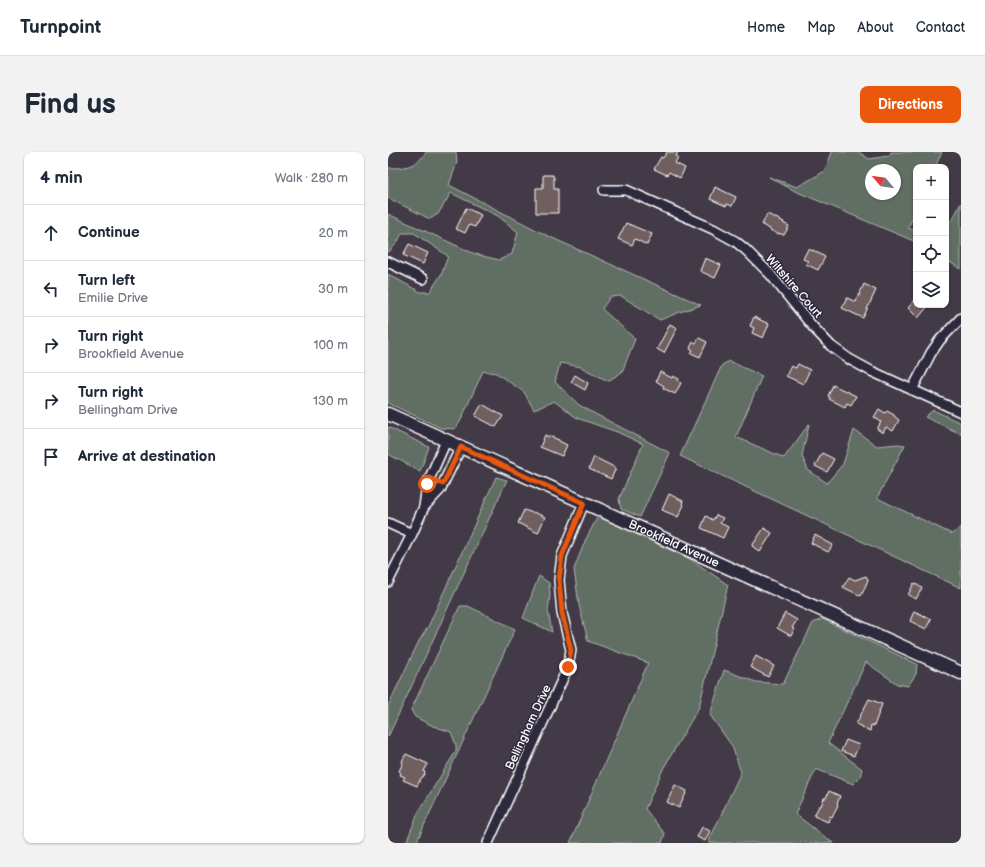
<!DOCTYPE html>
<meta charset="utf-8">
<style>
:root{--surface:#fff;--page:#f2f2f3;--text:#1f2937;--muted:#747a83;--line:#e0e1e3;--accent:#ea580c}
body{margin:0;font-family:"Balsamiq Sans",sans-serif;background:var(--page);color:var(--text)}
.controls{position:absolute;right:12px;top:12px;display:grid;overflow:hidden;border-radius:8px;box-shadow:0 1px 3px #0004}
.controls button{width:36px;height:36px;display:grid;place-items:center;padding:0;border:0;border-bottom:1px solid var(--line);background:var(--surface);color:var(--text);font:20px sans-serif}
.compass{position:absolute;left:477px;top:12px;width:36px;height:36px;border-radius:50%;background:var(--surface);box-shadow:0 1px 3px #0004;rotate:299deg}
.stop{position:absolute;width:12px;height:12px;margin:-9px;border:3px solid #ea580c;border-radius:50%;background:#fff}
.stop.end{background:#ea580c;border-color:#fff;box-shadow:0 1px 4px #0008}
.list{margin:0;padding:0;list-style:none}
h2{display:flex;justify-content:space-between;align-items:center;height:52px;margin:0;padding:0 16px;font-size:17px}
h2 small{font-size:13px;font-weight:400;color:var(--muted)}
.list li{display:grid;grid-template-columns:26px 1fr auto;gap:12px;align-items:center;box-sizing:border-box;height:56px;padding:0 16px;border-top:1px solid var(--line)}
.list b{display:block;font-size:15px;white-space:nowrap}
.list p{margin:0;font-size:13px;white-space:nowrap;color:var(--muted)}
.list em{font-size:13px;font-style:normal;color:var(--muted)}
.icon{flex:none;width:22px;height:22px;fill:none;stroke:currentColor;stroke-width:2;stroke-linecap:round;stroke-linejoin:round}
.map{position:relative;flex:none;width:573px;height:691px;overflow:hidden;border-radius:8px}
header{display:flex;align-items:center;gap:24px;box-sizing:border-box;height:56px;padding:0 20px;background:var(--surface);border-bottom:1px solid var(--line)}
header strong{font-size:19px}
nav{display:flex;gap:22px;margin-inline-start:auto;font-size:14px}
.intro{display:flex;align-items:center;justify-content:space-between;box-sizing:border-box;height:96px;padding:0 24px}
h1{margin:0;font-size:28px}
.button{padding:10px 18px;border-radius:8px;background:var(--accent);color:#fff;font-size:14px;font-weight:700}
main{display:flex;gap:24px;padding:0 24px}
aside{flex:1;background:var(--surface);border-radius:8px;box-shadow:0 1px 3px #0004}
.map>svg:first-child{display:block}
.green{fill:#616e63;stroke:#b0b6b1;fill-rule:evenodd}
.building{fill:#715f5e;stroke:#fff}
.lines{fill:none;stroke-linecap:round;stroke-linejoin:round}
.minor-casing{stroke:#fff;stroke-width:12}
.major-casing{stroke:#fff;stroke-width:15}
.minor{stroke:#2f2a3d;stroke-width:9}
.major{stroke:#2f2a3d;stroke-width:12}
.route{stroke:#ea580c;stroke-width:5}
.labels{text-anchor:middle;stroke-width:3;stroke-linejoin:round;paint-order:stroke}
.street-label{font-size:12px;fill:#fff;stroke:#2f2a3d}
</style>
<header>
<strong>Turnpoint</strong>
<nav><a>Home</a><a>Map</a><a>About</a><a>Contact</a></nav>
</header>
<div class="intro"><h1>Find us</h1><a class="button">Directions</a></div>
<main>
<aside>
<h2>4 min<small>Walk · 280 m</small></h2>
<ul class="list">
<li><svg class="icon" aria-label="ahead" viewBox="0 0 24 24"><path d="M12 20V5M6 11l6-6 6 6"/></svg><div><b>Continue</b></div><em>20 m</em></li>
<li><svg class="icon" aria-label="left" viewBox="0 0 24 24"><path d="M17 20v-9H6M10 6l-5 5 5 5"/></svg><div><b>Turn left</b><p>Emilie Drive</p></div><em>30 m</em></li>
<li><svg class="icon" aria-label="right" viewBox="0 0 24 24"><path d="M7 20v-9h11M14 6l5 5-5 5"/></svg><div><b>Turn right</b><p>Brookfield Avenue</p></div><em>100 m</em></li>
<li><svg class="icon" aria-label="right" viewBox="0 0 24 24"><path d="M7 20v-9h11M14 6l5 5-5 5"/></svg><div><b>Turn right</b><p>Bellingham Drive</p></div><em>130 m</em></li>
<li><svg class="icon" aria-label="arrive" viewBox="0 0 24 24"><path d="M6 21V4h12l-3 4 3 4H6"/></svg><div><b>Arrive at destination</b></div></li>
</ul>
</aside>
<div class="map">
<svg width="573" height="691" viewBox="0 0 573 691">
<rect width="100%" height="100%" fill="#433a47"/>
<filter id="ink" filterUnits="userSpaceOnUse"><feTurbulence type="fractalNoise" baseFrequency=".025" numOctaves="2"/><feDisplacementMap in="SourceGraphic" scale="8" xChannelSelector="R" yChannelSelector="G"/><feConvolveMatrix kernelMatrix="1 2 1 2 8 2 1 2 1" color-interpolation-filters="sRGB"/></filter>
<g filter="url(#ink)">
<path class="green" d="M 38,0 L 68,0 L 69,10 L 61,33 L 160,84 L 313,153 L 292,160 L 272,168 L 233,144 L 222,145 L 214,157 L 247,187 L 234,220 L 220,229 L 193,215 L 172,211 L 167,230 L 191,253 L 211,264 L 282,301 L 252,365 L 233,357 L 231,347 L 255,292 L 229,280 L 189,266 L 166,249 L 146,258 L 136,240 L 108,221 L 95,219 L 72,270 L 67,277 L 53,276 L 0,251 L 0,122 L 32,140 L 42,140 L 54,121 L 60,104 L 26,81 L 14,81 L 9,91 L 0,101 L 0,62 L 87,102 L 111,108 L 124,102 L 130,80 L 110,64 L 63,41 L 50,62 L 42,67 L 0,46 L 0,16 C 16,16 29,15 38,0 Z
M 444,0 L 471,0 L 481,7 L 501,4 L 503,0 L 554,0 L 547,15 L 528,15 L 528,59 L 520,76 L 528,79 L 528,90 L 407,39 L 381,25 L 409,35 L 437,19 ZM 483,18 L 507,18 L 507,42 L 483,42 Z
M 573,51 L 573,117 L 558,108 L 558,74 L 566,65 Z
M 341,209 L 374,224 L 348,285 L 396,306 L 421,272 L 414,304 L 420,318 L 439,331 L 455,312 L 466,278 L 489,294 L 510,292 L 517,293 L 489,346 L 564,382 L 573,375 L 573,436 L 292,304 L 334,213 Z
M 545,258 L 573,271 L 573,282 L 537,265 Z
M 0,275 L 41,295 L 32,319 L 0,302 Z
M 108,325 L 119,328 L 0,585 L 0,554 L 31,489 L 40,475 Z
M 210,364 L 304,408 L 340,433 L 311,555 L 275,617 L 257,657 L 277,682 L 274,691 L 182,691 L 260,511 L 200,489 L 191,453 L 186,417 L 197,389 Z
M 151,424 L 161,431 L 162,443 L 160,459 L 164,480 L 135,466 Z
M 72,454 L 80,454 L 127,477 L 28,691 L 18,691 L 30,661 L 68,599 L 68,593 L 63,580 L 45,574 L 27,565 L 23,558 Z
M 434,467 L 529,512 L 528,522 L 520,534 L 509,532 L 478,510 L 440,591 L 474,617 L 472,625 L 465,632 L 428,617 L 407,662 L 445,691 L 320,691 L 353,620 L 344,594 L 322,563 L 336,518 L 368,530 L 395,532 L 425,471 Z"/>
<path class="building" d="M 279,0 L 290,0 L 288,4 L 290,5 L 287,11 L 297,16 L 292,26 L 281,20 L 279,23 L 266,17 L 273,5 L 275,6 Z
M 156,23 L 165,23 L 165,25 L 166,25 L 166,37 L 170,37 L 170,61 L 148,61 L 148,36 L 155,36 L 155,24 L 156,24 Z
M 327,35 L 348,45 L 344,54 L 339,52 L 338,54 L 322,47 Z
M 78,56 L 93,63 L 87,75 L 81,73 L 77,81 L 68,77 Z
M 379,62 L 396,70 L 395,71 L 401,74 L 396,83 L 390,81 L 390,82 L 382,78 L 382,77 L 374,73 Z
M 238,71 L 264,82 L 259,93 L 247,87 L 244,93 L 230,87 Z
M 21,92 L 40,101 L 35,112 L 15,103 Z
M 420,97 L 425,99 L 425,98 L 437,105 L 430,118 L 418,112 L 420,109 L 415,107 Z
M 317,106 L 333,113 L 327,126 L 312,119 Z
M 476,132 L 488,138 L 475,166 L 454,156 L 459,146 L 468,150 Z
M 528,147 L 528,153 L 541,153 L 530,166 L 520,156 Z
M 366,165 L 381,172 L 375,186 L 364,181 L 366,176 L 362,174 Z
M 282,172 L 289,176 L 276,201 L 269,197 Z
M 311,186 L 319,190 L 312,205 L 303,201 L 305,198 L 302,196 L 305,190 L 308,191 Z
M 410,212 L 422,218 L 415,232 L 398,224 L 403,214 L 408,216 Z
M 272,220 L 284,226 L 285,224 L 291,227 L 290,229 L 293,231 L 287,242 L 275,236 L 276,234 L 268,229 Z
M 187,223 L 200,231 L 197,238 L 183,230 Z
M 445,233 L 468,244 L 463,253 L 459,251 L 457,255 L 441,247 L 442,245 L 440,244 Z
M 94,252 L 115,264 L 108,275 L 87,264 Z
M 491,257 L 497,261 L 499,259 L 506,263 L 506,264 L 511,268 L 505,279 L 498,275 L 495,281 L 489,277 L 493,270 L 486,265 Z
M 157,283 L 161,285 L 161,284 L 171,288 L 171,289 L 179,293 L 174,304 L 152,295 Z
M 434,301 L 446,307 L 439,320 L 427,314 Z
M 206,305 L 228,316 L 223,327 L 201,317 Z
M 281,342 L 295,349 L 294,352 L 296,353 L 290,365 L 274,358 Z
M 136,358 L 145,361 L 145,360 L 157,365 L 150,381 L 130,371 Z
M 328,363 L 335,366 L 332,371 L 340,375 L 335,386 L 313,376 L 318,364 L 325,368 Z
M 376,376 L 384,381 L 372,400 L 364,394 Z
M 427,383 L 445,393 L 440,400 L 423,391 Z
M 478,424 L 480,428 L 473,444 L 455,435 L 461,425 L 467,428 Z
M 526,431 L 534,436 L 528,447 L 520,443 Z
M 526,459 L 543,467 L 538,477 L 522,469 Z
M 397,461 L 409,468 L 404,476 L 406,477 L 403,484 L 389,476 Z
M 368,504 L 386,514 L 380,525 L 362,515 Z
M 481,547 L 494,552 L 486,574 L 483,573 L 482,579 L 468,572 Z
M 458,588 L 471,593 L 466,604 L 453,599 Z
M 18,602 L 40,612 L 36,619 L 37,622 L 35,625 L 33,626 L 29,634 L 15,628 L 17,625 L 12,623 L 13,621 L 11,619 L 15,611 L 14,609 Z
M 287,633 L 299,639 L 291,656 L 279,650 Z
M 441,639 L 452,644 L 449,652 L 450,653 L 444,665 L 442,664 L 440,670 L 426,664 L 431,654 L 433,654 L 436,646 L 438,646 Z
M 314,675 L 322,679 L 317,689 L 309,685 Z"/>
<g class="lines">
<g class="minor-casing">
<path id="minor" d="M 216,38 L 238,38 L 325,77 L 347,89 L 358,98 L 382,122 L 425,175 L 443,194 L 461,207 L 483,219 L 573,260
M 0,110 L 35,127
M 524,238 L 543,201 L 552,188 L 573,166
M 36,355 L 52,338 L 73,295
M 0,371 L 24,382
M 0,430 L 24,382 L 36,355 L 39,332 L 58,289
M 100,691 L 180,515 L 183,498 L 174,461 L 171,428 L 174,404 L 196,351"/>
</g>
<g class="major-casing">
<g id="major">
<path id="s1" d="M 0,262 L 573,521"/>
</g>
</g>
<use href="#minor" class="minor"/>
<use href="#major" class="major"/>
</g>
</g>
<g class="lines" filter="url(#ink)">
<path class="route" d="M 39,332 L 41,326 L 55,332 L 73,295 L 196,351 L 174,404 L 171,428 L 174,461 L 183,498 L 180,515"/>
</g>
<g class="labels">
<g class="street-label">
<text transform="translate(406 134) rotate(49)" y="4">Wiltshire Court</text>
<text dy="4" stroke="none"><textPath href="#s1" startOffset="314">Brookfield Avenue</textPath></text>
<text transform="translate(140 575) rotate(-65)" y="4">Bellingham Drive</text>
</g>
</g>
</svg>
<div class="controls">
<button>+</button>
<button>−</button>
<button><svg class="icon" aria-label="locate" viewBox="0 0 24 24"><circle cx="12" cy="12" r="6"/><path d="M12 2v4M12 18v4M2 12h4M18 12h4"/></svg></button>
<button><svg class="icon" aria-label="layers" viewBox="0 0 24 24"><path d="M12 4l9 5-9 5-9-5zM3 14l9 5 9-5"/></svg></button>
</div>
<svg class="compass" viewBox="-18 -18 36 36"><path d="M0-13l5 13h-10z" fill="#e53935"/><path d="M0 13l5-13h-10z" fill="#747a83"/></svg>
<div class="stop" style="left:39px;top:332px"></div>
<div class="stop end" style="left:180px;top:515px"></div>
</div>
</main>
